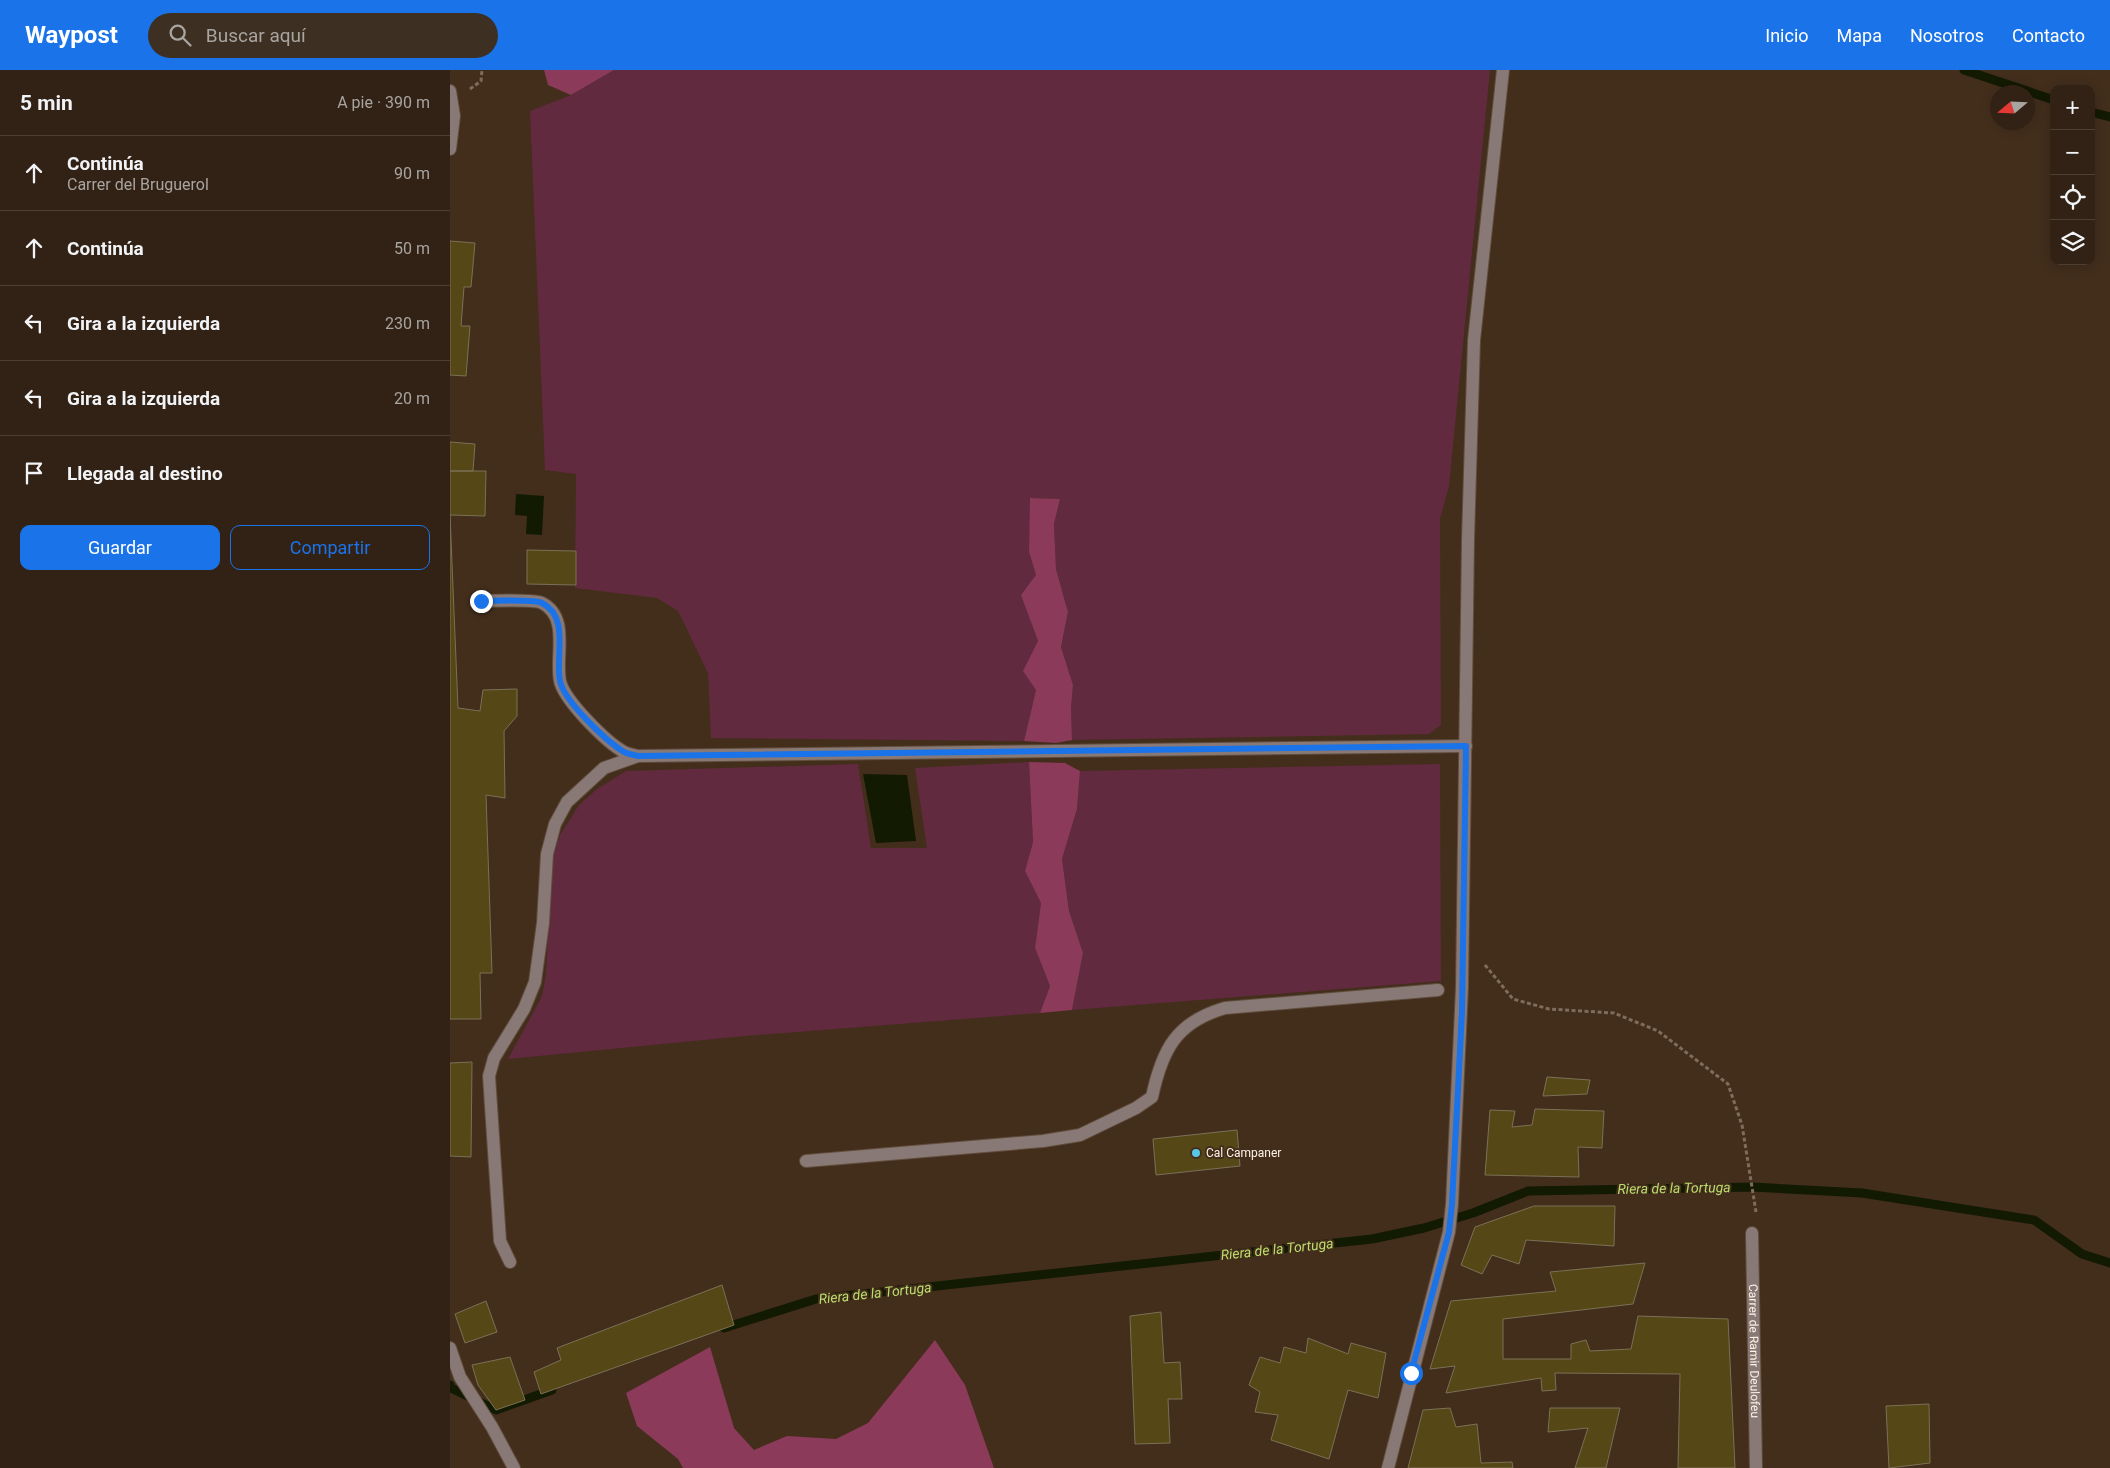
<!DOCTYPE html>
<html lang="es">
<meta charset="utf-8">
<style>
:root{--surface:#322215;--page:#3d2f22;--text:#f1f3f6;--muted:#a8a4a0;--line:#4d3f34;--accent:#1a73e8}
body{margin:0;font-family:Roboto,sans-serif;background:var(--page);color:var(--text)}
.controls{position:absolute;right:15px;top:15px;display:grid;overflow:hidden;border-radius:10px;box-shadow:0 2px 12px #0003}
.controls button{width:45px;height:45px;display:grid;place-items:center;padding:0;border:0;border-bottom:1px solid var(--line);background:var(--surface);color:var(--text);font:25px sans-serif}
.compass{position:absolute;left:1540px;top:15px;width:45px;height:45px;border-radius:50%;background:var(--surface);box-shadow:0 2px 12px #0003;rotate:251deg}
.stop{position:absolute;width:15px;height:15px;margin:-11px;border:4px solid #1a73e8;border-radius:50%;background:#fff}
.stop.end{background:#1a73e8;border-color:#fff;box-shadow:0 1px 5px #0008}
.list{margin:0;padding:0;list-style:none}
h2{display:flex;justify-content:space-between;align-items:center;height:65px;margin:0;padding:0 20px;font-size:21px}
h2 small{font-size:16px;font-weight:400;color:var(--muted)}
.list li{display:grid;grid-template-columns:32px 1fr auto;gap:15px;align-items:center;box-sizing:border-box;height:75px;padding:0 20px;border-top:1px solid var(--line)}
.list b{display:block;font-size:19px;white-space:nowrap}
.list p{margin:0;font-size:16px;white-space:nowrap;color:var(--muted)}
.list em{font-size:16px;font-style:normal;color:var(--muted)}
.actions{display:flex;gap:10px;padding:15px 20px}
.actions a{flex:1;padding:11px 0;border:1px solid var(--accent);border-radius:10px;text-align:center;font-size:18px;color:var(--accent)}
.actions .main{background:var(--accent);color:#fff}
.icon{flex:none;width:28px;height:28px;fill:none;stroke:currentColor;stroke-width:2;stroke-linecap:round;stroke-linejoin:round}
.map{position:relative;flex:none;width:1660px;height:1398px;overflow:hidden}
header{display:flex;align-items:center;gap:30px;box-sizing:border-box;height:70px;padding:0 25px;background:var(--accent);color:#fff}
header strong{font-size:24px}
nav{display:flex;gap:28px;margin-inline-start:auto;font-size:18px}
.search{width:350px;height:45px;background:var(--page);display:flex;align-items:center;gap:12px;box-sizing:border-box;padding:0 18px;border-radius:28px;color:var(--muted);font-size:19px}
main{display:flex}
aside{flex:1;background:var(--surface)}
.map>svg:first-child{display:block}
.green{fill:#612a3e}
.forest{fill:#8b3a59}
.water{fill:#131a02}
.lines{fill:none;stroke-linecap:round;stroke-linejoin:round}
.stream{stroke:#131a02;stroke-width:9}
.building{fill:#564716;stroke:#7a7156}
.minor-casing{stroke:#614d3c;stroke-width:14}
.path{stroke:#7f6c5c;stroke-width:3;stroke-dasharray:4 2.5;stroke-linecap:butt}
.minor{stroke:#887976;stroke-width:12}
.route{stroke:#1a73e8;stroke-width:6}
.poi-dot{fill:#58c8e4;stroke:#432e1c;stroke-width:2}
.labels{text-anchor:middle;stroke-width:4;stroke-linejoin:round;paint-order:stroke}
.poi-label{font-size:12px;fill:#fff1e6;stroke:#432e1c;text-anchor:start}
.street-label{font-size:12px;fill:#fff1e6;stroke:#432e1c}
.water-label{font-size:14px;font-style:italic;fill:#bbdd6d;stroke:#432e1c}
</style>
<header>
<strong>Waypost</strong>
<div class="search"><svg class="icon" aria-label="search" viewBox="0 0 24 24"><circle cx="10" cy="10" r="6"/><path d="M15 15l6 6"/></svg>Buscar aquí</div>
<nav><a>Inicio</a><a>Mapa</a><a>Nosotros</a><a>Contacto</a></nav>
</header>
<main>
<aside>
<h2>5 min<small>A pie · 390 m</small></h2>
<ul class="list">
<li><svg class="icon" aria-label="ahead" viewBox="0 0 24 24"><path d="M12 20V5M6 11l6-6 6 6"/></svg><div><b>Continúa</b><p>Carrer del Bruguerol</p></div><em>90 m</em></li>
<li><svg class="icon" aria-label="ahead" viewBox="0 0 24 24"><path d="M12 20V5M6 11l6-6 6 6"/></svg><div><b>Continúa</b></div><em>50 m</em></li>
<li><svg class="icon" aria-label="left" viewBox="0 0 24 24"><path d="M17 20v-9H6M10 6l-5 5 5 5"/></svg><div><b>Gira a la izquierda</b></div><em>230 m</em></li>
<li><svg class="icon" aria-label="left" viewBox="0 0 24 24"><path d="M17 20v-9H6M10 6l-5 5 5 5"/></svg><div><b>Gira a la izquierda</b></div><em>20 m</em></li>
<li><svg class="icon" aria-label="arrive" viewBox="0 0 24 24"><path d="M6 21V4h12l-3 4 3 4H6"/></svg><div><b>Llegada al destino</b></div></li>
</ul>
<div class="actions"><a class="main">Guardar</a><a>Compartir</a></div>
</aside>
<div class="map">
<svg width="1660" height="1398" viewBox="0 0 1660 1398">
<rect width="100%" height="100%" fill="#432e1c"/>
<path class="green" d="M 164,0 L 1040,0 L 999,416 L 990,449 L 991,655 L 979,664 L 622,670 L 621,638 L 623,615 L 611,577 L 618,542 L 606,499 L 604,454 L 610,429 L 581,428 L 579,482 L 586,505 L 580,549 L 588,571 L 574,601 L 586,620 L 574,671 L 261,668 L 258,603 L 228,541 L 207,528 L 125,518 L 126,404 L 95,400 L 80,41 L 121,25 Z
M 579,692 L 583,772 L 575,801 L 591,833 L 585,878 L 600,916 L 590,943 L 295,966 L 58,989 L 92,926 L 96,905 L 101,792 L 110,765 L 129,735 L 147,719 L 176,701 L 408,694 L 421,778 L 477,778 L 465,698 Z
M 990,694 L 991,911 L 622,940 L 633,883 L 619,841 L 612,789 L 627,739 L 630,701 Z"/>
<path class="forest" d="M 94,0 L 164,0 L 121,25 L 98,15 Z
M 580,428 L 610,429 L 604,454 L 606,499 L 618,542 L 611,577 L 623,615 L 621,638 L 622,670 L 606,673 L 574,671 L 586,620 L 573,601 L 588,571 L 571,525 L 586,505 L 579,482 Z
M 579,692 L 615,693 L 630,701 L 627,739 L 612,789 L 619,841 L 633,883 L 622,940 L 590,943 L 600,916 L 585,878 L 591,833 L 575,801 L 583,772 Z
M 485,1270 L 515,1315 L 544,1398 L 233,1398 L 228,1389 L 187,1356 L 176,1323 L 260,1277 L 284,1358 L 304,1380 L 337,1366 L 386,1369 L 418,1353 Z"/>
<path class="water" d="M 66,424 L 94,426 L 92,465 L 76,464 L 77,446 L 65,445 Z
M 413,704 L 457,705 L 466,771 L 426,773 Z"/>
<g class="lines">
<path class="stream" d="M 1514,0 L 1604,30
M 1641,42 L 1660,47
M 274,1258 L 366,1229 L 922,1169 L 974,1158 L 1023,1143 L 1078,1121 L 1302,1117 L 1412,1123 L 1584,1150 L 1632,1184 L 1660,1193
M 0,1315 L 1,1318 L 46,1340 L 102,1320"/>
</g>
<path class="building" d="M 0,171 L 25,173 L 21,217 L 14,217 L 11,256 L 20,256 L 16,306 L 0,305 Z
M 0,372 L 25,374 L 23,401 L 0,401 Z
M 0,401 L 36,401 L 35,446 L 0,445 L 8,638 L 30,641 L 33,620 L 67,619 L 67,646 L 54,661 L 55,728 L 36,725 L 42,903 L 30,903 L 31,949 L 0,949 Z
M 77,480 L 126,481 L 126,515 L 77,514 Z
M 22,992 L 21,1087 L 0,1086 L 0,993 Z
M 1097,1007 L 1140,1010 L 1137,1024 L 1093,1026 Z
M 1085,1039 L 1154,1041 L 1152,1078 L 1128,1077 L 1129,1107 L 1035,1105 L 1040,1040 L 1065,1041 L 1062,1057 L 1082,1055 Z
M 787,1060 L 790,1096 L 706,1105 L 703,1069 Z
M 1084,1136 L 1165,1136 L 1164,1176 L 1076,1170 L 1069,1194 L 1042,1185 L 1032,1204 L 1011,1195 L 1025,1157 Z
M 1195,1193 L 1183,1234 L 1053,1249 L 1053,1289 L 1121,1289 L 1121,1274 L 1136,1270 L 1140,1281 L 1181,1279 L 1188,1246 L 1278,1249 L 1285,1398 L 1228,1398 L 1230,1304 L 1105,1303 L 1106,1320 L 1092,1321 L 1091,1308 L 996,1323 L 1005,1296 L 980,1299 L 1001,1231 L 1106,1221 L 1100,1202 Z
M 272,1215 L 284,1255 L 91,1324 L 84,1302 L 111,1290 L 107,1278 Z
M 36,1231 L 47,1262 L 15,1273 L 5,1244 Z
M 711,1242 L 714,1293 L 730,1292 L 732,1329 L 718,1329 L 720,1373 L 685,1374 L 680,1246 Z
M 858,1268 L 898,1284 L 901,1273 L 936,1283 L 928,1328 L 898,1320 L 879,1389 L 821,1370 L 828,1345 L 805,1342 L 810,1322 L 799,1315 L 810,1287 L 830,1293 L 834,1277 L 856,1283 Z
M 60,1287 L 75,1330 L 46,1340 L 28,1315 L 22,1295 Z
M 1479,1334 L 1480,1393 L 1439,1398 L 1436,1336 Z
M 1000,1338 L 1006,1357 L 1027,1354 L 1031,1393 L 1062,1392 L 1063,1398 L 958,1398 L 973,1340 Z
M 1100,1338 L 1170,1338 L 1156,1398 L 1125,1398 L 1138,1358 L 1098,1362 Z"/>
<g class="lines">
<g class="minor-casing">
<g id="minor">
<path d="M 0,21 L 4,46 L 0,79"/>
<path d="M 31,531 C 43,531 84,529 92,533 C 120,547 105,586 110,611 C 114,630 156,672 174,682 C 178,684 184,685 188,686 L 1016,676"/>
<path d="M 356,1091 L 593,1071 L 630,1065 L 686,1038 L 702,1027 C 712,980 726,952 775,938 L 988,920"/>
<path id="s1" d="M 1302,1163 L 1306,1398"/>
<path d="M 60,1192 L 50,1171 L 39,1006 L 44,988 L 74,939 L 85,912 L 93,853 L 97,784 L 105,754 L 117,732 L 154,698 L 188,686"/>
<path d="M 0,1278 L 10,1307 L 42,1357 L 64,1398"/>
<path d="M 938,1398 L 999,1162 L 1002,1134 L 1012,918 L 1018,469 L 1024,270 L 1053,0"/>
</g>
</g>
<path class="path" d="M 20,19 L 31,11 L 32,0
M 1035,895 L 1063,929 L 1099,939 L 1164,943 L 1208,961 L 1278,1014 L 1292,1055 L 1306,1142"/>
<use href="#minor" class="minor"/>
</g>
<g class="lines">
<path class="route" d="M 31,531 C 43,531 84,529 92,533 C 120,547 105,586 110,611 C 114,631 156,671 174,682 C 178,684 184,685 188,686 L 1016,676 L 1012,942 L 1002,1134 L 999,1162 L 961,1303"/>
</g>
<circle class="poi-dot" cx="746" cy="1083" r="5"/>
<g class="labels">
<g class="poi-label">
<text x="756" y="1087">Cal Campaner</text>
</g>
<g class="street-label">
<text dy="4" stroke="none"><textPath href="#s1" startOffset="118">Carrer de Ramir Deulofeu</textPath></text>
</g>
<g class="water-label">
<text transform="translate(1224 1118) rotate(-1)" y="5">Riera de la Tortuga</text>
<text transform="translate(827 1179) rotate(-6)" y="5">Riera de la Tortuga</text>
<text transform="translate(425 1223) rotate(-6)" y="5">Riera de la Tortuga</text>
</g>
</g>
</svg>
<div class="controls">
<button>+</button>
<button>−</button>
<button><svg class="icon" aria-label="locate" viewBox="0 0 24 24"><circle cx="12" cy="12" r="6"/><path d="M12 2v4M12 18v4M2 12h4M18 12h4"/></svg></button>
<button><svg class="icon" aria-label="layers" viewBox="0 0 24 24"><path d="M12 4l9 5-9 5-9-5zM3 14l9 5 9-5"/></svg></button>
</div>
<svg class="compass" viewBox="-18 -18 36 36"><path d="M0-13l5 13h-10z" fill="#e53935"/><path d="M0 13l5-13h-10z" fill="#a8a4a0"/></svg>
<div class="stop" style="left:961px;top:1303px"></div>
<div class="stop end" style="left:31px;top:531px"></div>
</div>
</main>
